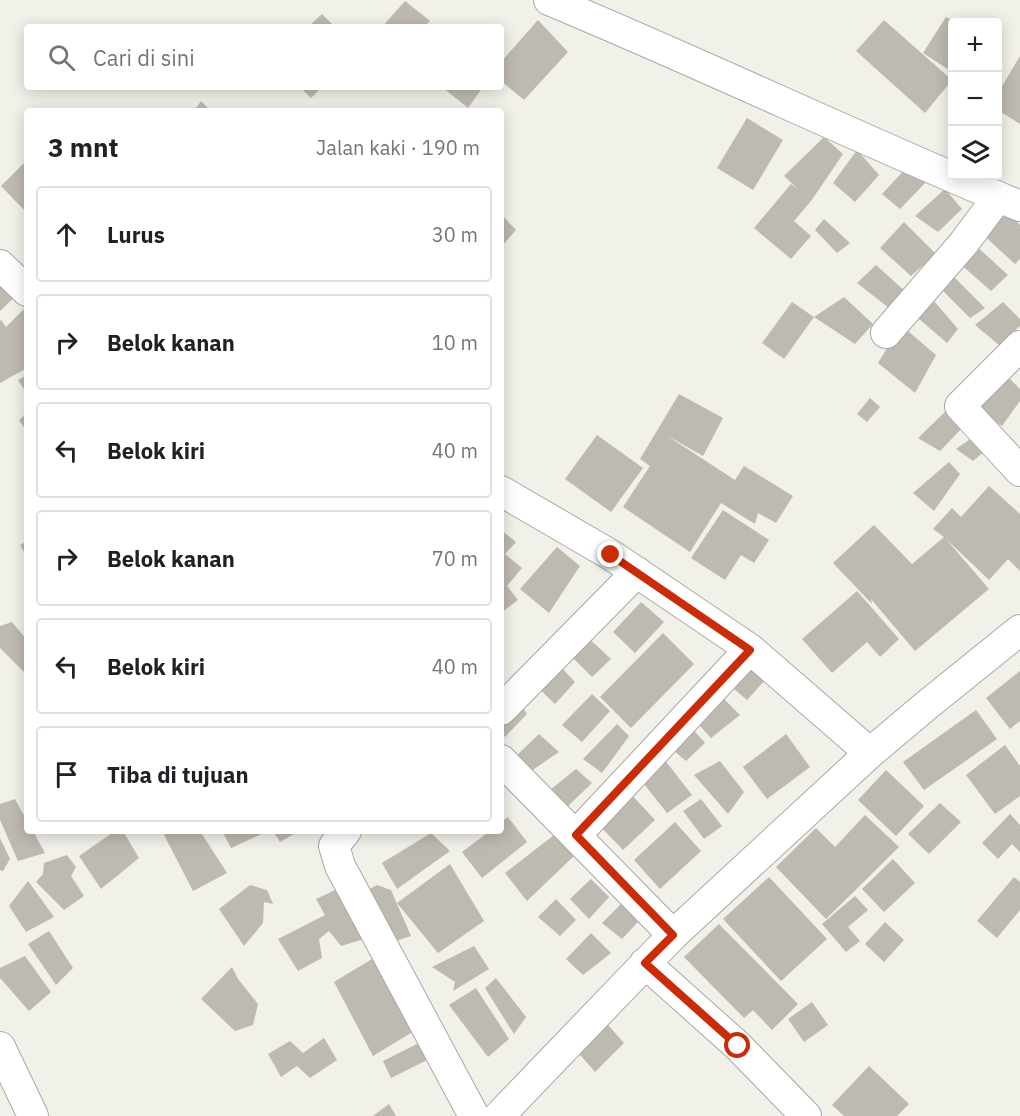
<!DOCTYPE html>
<html lang="id">
<meta charset="utf-8">
<style>
:root{--surface:#fff;--page:#f6f6f6;--text:#202124;--muted:#757577;--line:#e0e0e0}
body{margin:0;font-family:"IBM Plex Sans",sans-serif;background:var(--page);color:var(--text)}
.controls{position:absolute;right:18px;top:18px;display:grid;overflow:hidden;border-radius:6px;box-shadow:0 3px 15px #0003}
.controls button{width:54px;height:54px;display:grid;place-items:center;padding:0;border:0;border-bottom:2px solid var(--line);background:var(--surface);color:var(--text);font:30px sans-serif}
.stop{position:absolute;width:18px;height:18px;margin:-14px;border:4px solid #ca2b09;border-radius:50%;background:#fff}
.stop.end{background:#ca2b09;border-color:#fff;box-shadow:0 2px 6px #0008}
.list{margin:0;padding:0;list-style:none}
h2{display:flex;justify-content:space-between;align-items:center;height:78px;margin:0;padding:0 24px;font-size:26px}
h2 small{font-size:20px;font-weight:400;color:var(--muted)}
.list li{display:grid;grid-template-columns:39px 1fr auto;gap:18px;align-items:center;box-sizing:border-box;height:96px;margin:0 12px 12px;padding:0 12px;border:2px solid var(--line);border-radius:6px}
.list b{display:block;font-size:22px;white-space:nowrap}
.list em{font-size:20px;font-style:normal;color:var(--muted)}
.icon{flex:none;width:33px;height:33px;fill:none;stroke:currentColor;stroke-width:2;stroke-linecap:round;stroke-linejoin:round}
.map{position:relative;flex:none;width:1020px;height:1116px;overflow:hidden}
.search{position:absolute;background:var(--surface);box-shadow:0 3px 15px #0003;left:24px;top:24px;width:480px;height:66px;display:flex;align-items:center;gap:15px;box-sizing:border-box;padding:0 21px;border-radius:6px;color:var(--muted);font-size:22px}
.panel{position:absolute;background:var(--surface);box-shadow:0 3px 15px #0003;left:24px;top:108px;width:480px;height:726px;border-radius:6px}
.map>svg:first-child{display:block}
.building{fill:#beb9b1}
.lines{fill:none;stroke-linecap:round;stroke-linejoin:round}
.street-casing{stroke:#a8a8a8;stroke-width:32}
.street{stroke:#fff;stroke-width:30}
.route{stroke:#ca2b09;stroke-width:8}
</style>
<div class="map">
<svg width="1020" height="1116" viewBox="0 0 1020 1116">
<rect width="100%" height="100%" fill="#f1f0e9"/>
<path class="building" d="M 405,1 L 430,21 L 424,27 L 382,27 Z
M 322,14 L 335,27 L 308,27 Z
M 946,17 L 955,22 L 952,22 L 952,72 L 923,53 Z
M 538,20 L 568,52 L 524,100 L 501,81 L 501,62 Z
M 884,20 L 952,80 L 925,113 L 856,51 Z
M 1020,56 L 1020,124 L 998,110 L 998,93 Z
M 300,87 L 322,87 L 311,98 Z
M 442,87 L 483,87 L 468,108 Z
M 201,101 L 211,111 L 194,111 Z
M 747,118 L 783,140 L 753,190 L 717,168 Z
M 824,137 L 843,154 L 811,201 L 794,221 L 811,236 L 791,259 L 754,228 L 791,184 L 798,189 L 784,176 Z
M 857,150 L 879,175 L 855,202 L 833,183 Z
M 27,160 L 27,213 L 1,186 Z
M 908,166 L 928,180 L 900,209 L 882,194 Z
M 945,189 L 962,209 L 938,232 L 915,216 Z
M 1006,210 L 1020,225 L 1020,259 L 1015,264 L 980,232 Z
M 501,214 L 516,230 L 501,247 Z
M 824,219 L 850,243 L 837,253 L 815,230 Z
M 904,222 L 936,254 L 911,276 L 880,248 Z
M 973,243 L 1008,275 L 991,291 L 958,262 Z
M 876,265 L 908,294 L 889,308 L 857,283 Z
M 949,272 L 985,308 L 970,318 L 936,284 Z
M 0,273 L 19,293 L 0,311 Z
M 927,293 L 958,329 L 947,343 L 911,312 Z
M 844,297 L 873,324 L 855,344 L 814,317 Z
M 792,302 L 814,317 L 784,359 L 762,343 Z
M 1003,302 L 1020,319 L 1020,326 L 999,345 L 975,325 Z
M 27,306 L 27,368 L 0,383 L 0,321 L 1,320 L 6,327 Z
M 901,325 L 936,355 L 915,393 L 878,363 Z
M 27,375 L 27,394 L 18,380 Z
M 1007,376 L 1020,389 L 1020,401 L 1002,426 L 975,407 Z
M 679,394 L 723,418 L 703,456 L 666,435 L 735,480 L 744,466 L 793,496 L 776,523 L 758,513 L 755,524 L 721,503 L 690,552 L 623,507 L 650,466 L 640,459 Z
M 870,398 L 880,407 L 867,422 L 857,414 Z
M 949,408 L 967,423 L 940,451 L 918,438 Z
M 27,413 L 27,432 L 19,420 Z
M 979,433 L 992,445 L 973,461 L 956,449 Z
M 597,435 L 643,468 L 611,512 L 565,479 Z
M 949,462 L 960,474 L 934,511 L 913,493 Z
M 989,486 L 1020,514 L 1020,571 L 1008,559 L 989,580 L 946,539 L 989,589 L 915,651 L 871,599 L 872,604 L 833,563 L 874,525 L 912,564 L 944,537 L 933,529 L 952,508 L 961,517 Z
M 723,510 L 769,540 L 754,563 L 741,555 L 725,580 L 691,558 Z
M 501,530 L 516,542 L 505,554 L 522,568 L 507,586 L 518,600 L 501,613 Z
M 27,541 L 27,557 L 20,545 Z
M 557,547 L 580,566 L 549,613 L 520,589 Z
M 857,591 L 899,639 L 880,657 L 867,642 L 832,673 L 802,639 Z
M 641,602 L 664,622 L 635,653 L 613,632 Z
M 12,622 L 27,640 L 27,675 L 0,648 L 0,626 Z
M 663,633 L 694,664 L 631,728 L 600,697 Z
M 584,634 L 611,659 L 592,677 L 566,651 Z
M 747,662 L 766,679 L 747,700 L 727,683 Z
M 559,665 L 575,682 L 555,704 L 535,685 Z
M 1020,671 L 1020,721 L 1010,729 L 986,698 Z
M 592,694 L 610,711 L 582,742 L 562,725 Z
M 719,694 L 740,715 L 711,738 L 692,717 Z
M 520,702 L 527,714 L 505,737 L 501,733 L 501,717 Z
M 976,710 L 997,739 L 924,790 L 903,762 Z
M 617,724 L 629,736 L 602,773 L 583,759 Z
M 690,726 L 705,743 L 686,761 L 667,745 Z
M 539,734 L 559,752 L 531,771 L 515,757 Z
M 786,734 L 810,767 L 767,799 L 743,767 Z
M 1005,745 L 1020,766 L 1020,796 L 995,814 L 966,775 Z
M 664,759 L 692,795 L 667,813 L 640,779 Z
M 720,761 L 744,792 L 728,814 L 694,775 Z
M 576,769 L 592,783 L 566,808 L 550,790 Z
M 886,770 L 924,806 L 896,836 L 858,800 Z
M 629,792 L 655,820 L 623,850 L 597,823 Z
M 15,799 L 27,821 L 27,831 L 33,831 L 45,853 L 18,861 L 0,820 L 0,804 Z
M 701,799 L 722,826 L 704,839 L 683,811 Z
M 940,803 L 961,822 L 929,854 L 908,834 Z
M 1010,814 L 1020,825 L 1020,852 L 1012,844 L 998,859 L 982,843 Z
M 865,815 L 899,847 L 826,919 L 776,867 L 816,828 L 835,847 Z
M 508,817 L 527,842 L 482,878 L 462,852 L 490,831 L 501,831 L 501,822 Z
M 675,822 L 701,851 L 660,889 L 634,860 Z
M 115,831 L 123,831 L 139,858 L 101,889 L 79,856 Z
M 162,831 L 200,831 L 227,873 L 193,891 Z
M 222,831 L 268,831 L 231,848 Z
M 273,831 L 299,831 L 280,842 Z
M 431,833 L 450,851 L 397,889 L 382,863 Z
M 554,835 L 575,855 L 527,901 L 505,873 Z
M 0,838 L 10,859 L 3,871 L 0,870 Z
M 67,855 L 76,867 L 71,876 L 84,896 L 64,910 L 36,882 L 43,874 L 44,863 Z
M 893,859 L 915,883 L 884,912 L 862,889 Z
M 450,864 L 484,921 L 438,953 L 397,903 Z
M 769,877 L 827,939 L 781,981 L 723,919 Z
M 1014,877 L 1020,882 L 1020,910 L 997,938 L 977,921 Z
M 591,879 L 609,897 L 589,919 L 570,899 Z
M 28,881 L 54,917 L 26,932 L 9,906 Z
M 250,885 L 267,890 L 273,904 L 264,902 L 263,923 L 244,946 L 219,909 Z
M 377,885 L 391,890 L 411,936 L 387,944 L 366,891 Z
M 344,886 L 364,939 L 341,946 L 329,931 L 319,939 L 322,958 L 298,971 L 278,939 L 325,915 L 316,899 Z
M 855,896 L 868,910 L 848,927 L 860,941 L 846,952 L 822,924 Z
M 556,899 L 576,920 L 560,936 L 538,917 Z
M 621,904 L 638,922 L 622,939 L 602,923 Z
M 885,922 L 904,940 L 884,962 L 865,944 Z
M 719,924 L 798,1004 L 772,1030 L 753,1010 L 744,1018 L 684,957 Z
M 49,931 L 73,968 L 56,985 L 28,944 Z
M 591,933 L 611,953 L 583,975 L 566,959 Z
M 474,946 L 489,969 L 453,991 L 455,982 L 432,967 Z
M 25,956 L 51,992 L 29,1011 L 0,978 L 0,968 Z
M 377,956 L 419,1028 L 373,1056 L 334,982 Z
M 232,967 L 238,979 L 258,1004 L 253,1025 L 235,1031 L 201,999 Z
M 496,978 L 526,1017 L 514,1034 L 485,988 Z
M 476,988 L 509,1039 L 488,1057 L 449,1005 Z
M 812,1002 L 828,1025 L 804,1042 L 788,1019 Z
M 601,1017 L 624,1043 L 595,1072 L 569,1042 Z
M 324,1038 L 337,1060 L 310,1078 L 297,1066 L 281,1077 L 268,1054 L 290,1041 L 303,1053 Z
M 419,1043 L 429,1059 L 391,1078 L 383,1061 Z
M 869,1066 L 909,1104 L 897,1116 L 844,1116 L 832,1105 Z
M 389,1104 L 396,1116 L 373,1116 Z"/>
<g class="lines">
<g class="street-casing">
<path id="street" d="M 549,0 C 707,66 862,140 1020,206
M 0,265 L 27,291
M 886,333 L 963,244 L 998,197
M 1020,346 L 960,406 L 1020,471
M 501,491 L 611,555 L 750,649 L 870,753
M 501,710 L 637,572
M 501,760 L 673,935
M 346,831 L 334,846 L 340,866 L 474,1116
M 576,835 L 750,649
M 645,963 L 738,1046 L 806,1116
M 0,1047 L 33,1116
M 499,1116 L 673,935 L 870,753 L 927,705 L 1020,630"/>
</g>
<use href="#street" class="street"/>
</g>
<g class="lines">
<path class="route" d="M 611,555 L 750,650 L 576,835 L 673,935 L 645,963 L 738,1046"/>
</g>
</svg>
<div class="controls">
<button>+</button>
<button>−</button>
<button><svg class="icon" aria-label="layers" viewBox="0 0 24 24"><path d="M12 4l9 5-9 5-9-5zM3 14l9 5 9-5"/></svg></button>
</div>
<div class="stop" style="left:738px;top:1046px"></div>
<div class="stop end" style="left:611px;top:555px"></div>
<div class="search"><svg class="icon" aria-label="search" viewBox="0 0 24 24"><circle cx="10" cy="10" r="6"/><path d="M15 15l6 6"/></svg>Cari di sini</div>
<section class="panel">
<h2>3 mnt<small>Jalan kaki · 190 m</small></h2>
<ul class="list">
<li><svg class="icon" aria-label="ahead" viewBox="0 0 24 24"><path d="M12 20V5M6 11l6-6 6 6"/></svg><div><b>Lurus</b></div><em>30 m</em></li>
<li><svg class="icon" aria-label="right" viewBox="0 0 24 24"><path d="M7 20v-9h11M14 6l5 5-5 5"/></svg><div><b>Belok kanan</b></div><em>10 m</em></li>
<li><svg class="icon" aria-label="left" viewBox="0 0 24 24"><path d="M17 20v-9H6M10 6l-5 5 5 5"/></svg><div><b>Belok kiri</b></div><em>40 m</em></li>
<li><svg class="icon" aria-label="right" viewBox="0 0 24 24"><path d="M7 20v-9h11M14 6l5 5-5 5"/></svg><div><b>Belok kanan</b></div><em>70 m</em></li>
<li><svg class="icon" aria-label="left" viewBox="0 0 24 24"><path d="M17 20v-9H6M10 6l-5 5 5 5"/></svg><div><b>Belok kiri</b></div><em>40 m</em></li>
<li><svg class="icon" aria-label="arrive" viewBox="0 0 24 24"><path d="M6 21V4h12l-3 4 3 4H6"/></svg><div><b>Tiba di tujuan</b></div></li>
</ul>
</section>
</div>
